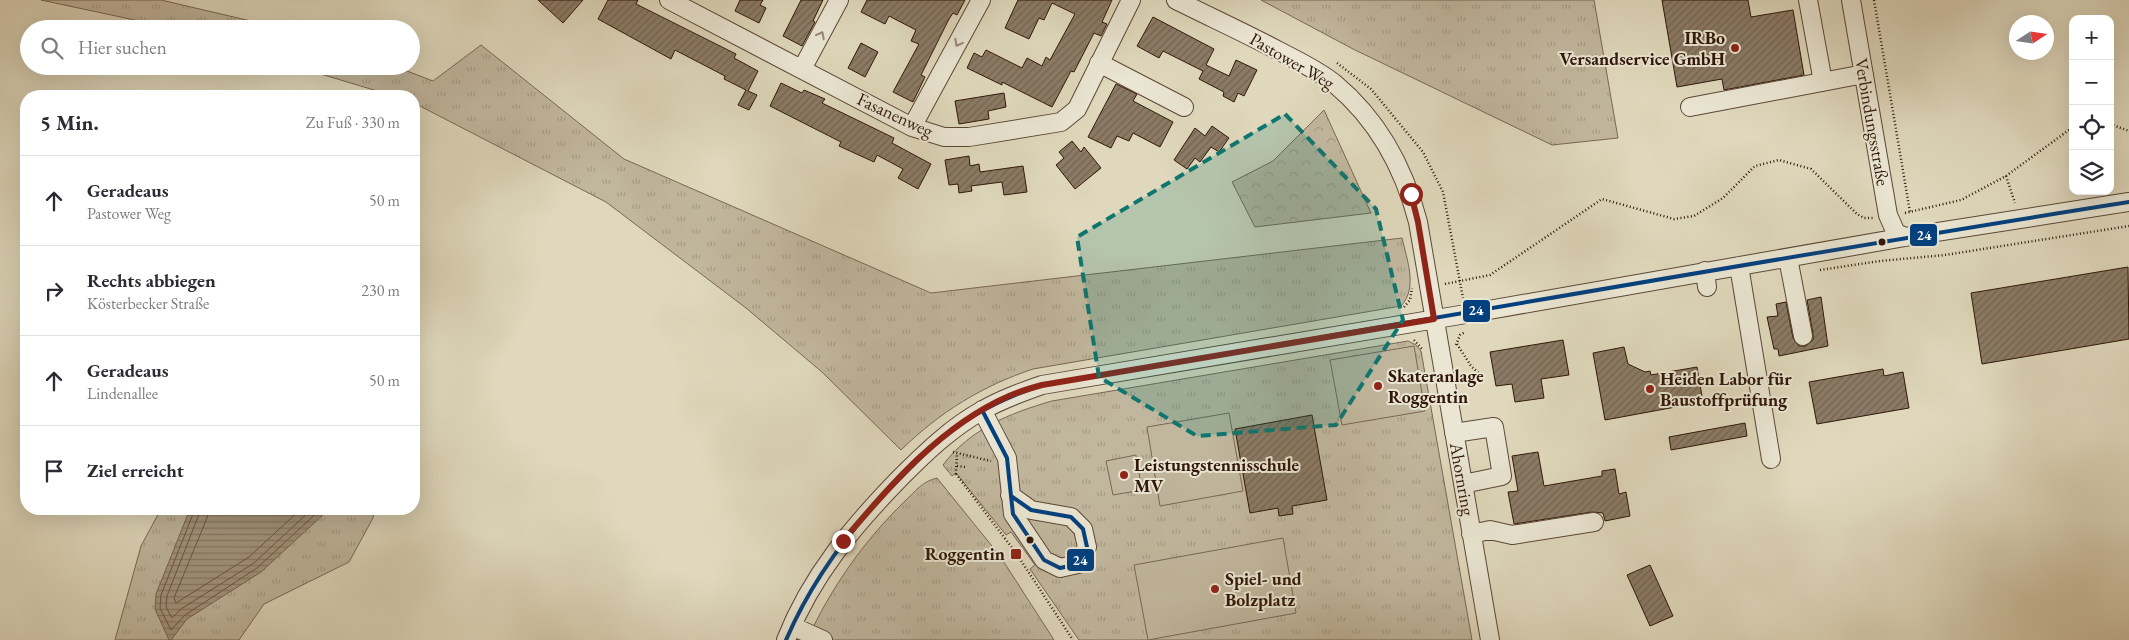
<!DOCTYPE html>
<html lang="de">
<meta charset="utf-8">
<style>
:root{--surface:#fff;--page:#f7f7f7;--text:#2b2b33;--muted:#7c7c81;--line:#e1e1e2}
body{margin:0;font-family:"EB Garamond",serif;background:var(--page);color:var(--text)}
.controls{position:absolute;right:15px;top:15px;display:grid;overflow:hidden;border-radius:10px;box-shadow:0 5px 20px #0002}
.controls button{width:45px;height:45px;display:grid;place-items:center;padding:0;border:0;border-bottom:1px solid var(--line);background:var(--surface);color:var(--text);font:25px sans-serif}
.compass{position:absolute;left:2009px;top:15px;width:45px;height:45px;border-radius:50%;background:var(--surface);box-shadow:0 5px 20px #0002;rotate:78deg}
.stop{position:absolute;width:15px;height:15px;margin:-11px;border:4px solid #8f2418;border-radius:50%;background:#fff}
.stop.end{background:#8f2418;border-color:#fff;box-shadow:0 1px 5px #0008}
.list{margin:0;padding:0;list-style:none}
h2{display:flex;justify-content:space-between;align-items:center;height:65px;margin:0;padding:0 20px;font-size:21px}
h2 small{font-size:16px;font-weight:400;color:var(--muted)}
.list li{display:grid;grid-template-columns:32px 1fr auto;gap:15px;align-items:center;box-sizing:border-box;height:90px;padding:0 20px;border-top:1px solid var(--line)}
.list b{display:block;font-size:19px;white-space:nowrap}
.list p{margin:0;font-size:16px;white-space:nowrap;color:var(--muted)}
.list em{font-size:16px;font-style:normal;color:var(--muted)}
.icon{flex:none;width:28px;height:28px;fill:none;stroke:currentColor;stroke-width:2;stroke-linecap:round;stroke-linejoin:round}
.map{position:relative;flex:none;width:2129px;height:640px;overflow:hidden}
.search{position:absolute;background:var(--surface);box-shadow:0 5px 20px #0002;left:20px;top:20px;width:400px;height:55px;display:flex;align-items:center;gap:12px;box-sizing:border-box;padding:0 18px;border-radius:28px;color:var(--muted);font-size:19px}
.panel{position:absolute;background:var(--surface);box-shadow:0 5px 20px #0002;left:20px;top:90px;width:400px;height:425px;border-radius:20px}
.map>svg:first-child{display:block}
.grass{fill:url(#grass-tufts);stroke:#796754}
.park{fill:url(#park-crowns);stroke:#796754}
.pitch{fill:#c1b79e;stroke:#796754}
.water{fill:url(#water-rules);stroke:#766350}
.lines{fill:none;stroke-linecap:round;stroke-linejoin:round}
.shore{stroke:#6a5644;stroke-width:1}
.building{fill:url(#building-hatch);stroke:#311709}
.minor-casing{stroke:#5c4736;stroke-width:20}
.path{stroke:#311709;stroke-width:2.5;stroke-dasharray:1 2.5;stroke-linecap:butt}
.minor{stroke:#eae6d3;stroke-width:18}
.bus-1-casing{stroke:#eae6d3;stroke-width:8}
.bus-1{stroke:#024080;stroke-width:4}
.oneway{stroke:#978978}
.route{stroke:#8f2418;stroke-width:6}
.marked{fill:#0f766e;fill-opacity:0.2;stroke:#0f766e;stroke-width:4;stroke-dasharray:10 6;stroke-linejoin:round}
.poi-dot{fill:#8f2418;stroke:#eae6d3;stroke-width:2}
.bus-dot{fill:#311709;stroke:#eae6d3;stroke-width:2}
.labels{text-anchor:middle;stroke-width:4;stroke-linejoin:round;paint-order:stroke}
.poi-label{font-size:18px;font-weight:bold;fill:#311709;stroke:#eae6d3;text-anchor:start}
.street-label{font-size:18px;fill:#311709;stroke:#eae6d3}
.line-badge{stroke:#eae6d3;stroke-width:2}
.badge-label{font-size:14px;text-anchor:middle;font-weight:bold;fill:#fff}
</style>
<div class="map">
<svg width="2129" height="640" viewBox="0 0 2129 640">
<defs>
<pattern id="grass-tufts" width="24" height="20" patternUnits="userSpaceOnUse" patternTransform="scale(1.25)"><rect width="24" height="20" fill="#c1b79e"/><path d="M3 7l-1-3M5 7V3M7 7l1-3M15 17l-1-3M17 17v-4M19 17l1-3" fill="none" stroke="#a69d87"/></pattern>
<pattern id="park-crowns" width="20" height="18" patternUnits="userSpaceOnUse" patternTransform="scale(1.25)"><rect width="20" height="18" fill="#c1b79e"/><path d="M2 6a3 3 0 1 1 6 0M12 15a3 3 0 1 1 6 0" fill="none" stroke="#a69d87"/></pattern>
<pattern id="water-rules" width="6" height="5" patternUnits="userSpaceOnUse" patternTransform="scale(1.25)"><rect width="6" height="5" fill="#a4967f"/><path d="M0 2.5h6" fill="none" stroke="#867966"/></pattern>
<pattern id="building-hatch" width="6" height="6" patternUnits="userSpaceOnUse" patternTransform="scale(1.25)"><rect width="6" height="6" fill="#8b7b66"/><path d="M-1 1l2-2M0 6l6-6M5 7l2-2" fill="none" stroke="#726452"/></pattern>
</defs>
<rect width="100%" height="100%" fill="#dfd8bc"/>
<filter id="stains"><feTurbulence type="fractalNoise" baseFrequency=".004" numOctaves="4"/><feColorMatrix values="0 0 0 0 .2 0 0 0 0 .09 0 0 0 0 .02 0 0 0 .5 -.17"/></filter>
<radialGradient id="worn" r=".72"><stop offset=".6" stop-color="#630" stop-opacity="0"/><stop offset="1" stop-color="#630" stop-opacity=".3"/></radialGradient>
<path class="grass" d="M 41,0 L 161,0 L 285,29 L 168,29 L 144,22 Z
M 1261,0 L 1594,0 L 1618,138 L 1552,145 L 1353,49 Z
M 481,45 L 624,159 L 931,293 L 1402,238 C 1407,260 1418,288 1401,306 L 1033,369 C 982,386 940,412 901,450 L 822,372 L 746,308 L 606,202 L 414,103 L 414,96 L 394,96 L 294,66 L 394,66 L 433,81 Z
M 1408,341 L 1416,345 L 1421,351 L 1472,640 L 1079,640 L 1030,569 L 1035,565 L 1011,532 L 1006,535 L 956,473 L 952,476 L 943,465 C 970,429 1010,413 1052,401 Z
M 937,478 L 1000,556 L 1054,640 L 807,640 C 831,588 863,542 904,502 C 916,491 921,482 937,478 Z
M 161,509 L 374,509 L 373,518 L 349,562 L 264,604 L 239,640 L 115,640 L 141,546 Z"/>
<path class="park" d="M 1324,110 L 1371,213 L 1255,227 L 1232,182 L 1273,161 Z"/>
<path class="pitch" d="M 1414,346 L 1425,411 L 1342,425 L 1330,360 Z
M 1229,413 L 1243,491 L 1160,506 L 1147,427 Z
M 1136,455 L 1142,490 L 1113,495 L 1106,461 Z
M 1283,538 L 1296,613 L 1148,640 L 1134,565 Z"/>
<path class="water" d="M 190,509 L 326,509 L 325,513 L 261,572 L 187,619 L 171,640 L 169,640 L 155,609 L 156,594 Z"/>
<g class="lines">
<path class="shore" d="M 195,509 L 161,595 L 160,608 L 171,630 L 185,615 L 257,568 L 321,509
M 201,509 L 167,596 L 166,607 L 172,618 L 181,609 L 254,563 L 312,509
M 208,509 L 207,518 L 174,598 L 176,603 L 249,557 L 301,509"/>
</g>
<path class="building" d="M 538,0 L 583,0 L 563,23 Z
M 608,0 L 638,0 L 636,4 L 736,54 L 734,58 L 758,71 L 748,91 L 757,95 L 749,110 L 738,105 L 746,90 L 724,79 L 725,76 L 675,50 L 671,59 L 598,19 Z
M 740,0 L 763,0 L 760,5 L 766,8 L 759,23 L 735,11 Z
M 801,0 L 823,0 L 813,21 L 815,22 L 802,46 L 783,36 Z
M 867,0 L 965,0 L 957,15 L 953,13 L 949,19 L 921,75 L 925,77 L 913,102 L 893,92 L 919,44 L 911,41 L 916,30 L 889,16 L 885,24 L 861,12 Z
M 1018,0 L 1112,0 L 1102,22 L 1107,24 L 1101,36 L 1094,33 L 1074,72 L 1071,71 L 1052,107 L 1002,82 L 1002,85 L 967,68 L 974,53 L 982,57 L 986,50 L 1022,68 L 1027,58 L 1042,66 L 1046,57 L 1050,60 L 1075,14 L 1052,3 L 1044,20 L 1039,18 L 1029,39 L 1005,28 Z
M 1662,0 L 1748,0 L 1751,17 L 1793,10 L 1804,75 L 1724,90 L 1722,79 L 1677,87 Z
M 1153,17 L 1214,49 L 1206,65 L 1229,76 L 1236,60 L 1257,70 L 1244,96 L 1238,93 L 1234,102 L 1223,96 L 1224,92 L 1199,79 L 1203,71 L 1163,51 L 1159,58 L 1137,46 Z
M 861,43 L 878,52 L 865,77 L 848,68 Z
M 781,83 L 802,93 L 804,90 L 825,99 L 822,103 L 894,138 L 892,143 L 931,164 L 918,189 L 898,178 L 903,169 L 877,155 L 874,162 L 839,146 L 841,142 L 770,106 Z
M 1116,84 L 1137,94 L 1133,101 L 1173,122 L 1160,147 L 1133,133 L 1129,141 L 1117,136 L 1111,148 L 1088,137 Z
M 1004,93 L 1006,107 L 988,111 L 989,119 L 959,124 L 955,101 Z
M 1212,126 L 1229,138 L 1219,152 L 1211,147 L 1200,162 L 1195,158 L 1187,169 L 1174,160 L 1195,128 L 1205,136 Z
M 1072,141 L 1081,152 L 1084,147 L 1101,168 L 1075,189 L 1056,165 L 1064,158 L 1059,152 Z
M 969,156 L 970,166 L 979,164 L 980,172 L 1023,166 L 1027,192 L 1004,195 L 1002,182 L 971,186 L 972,191 L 959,193 L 958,184 L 949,185 L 945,160 Z
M 2128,267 L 2129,339 L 1982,364 L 1971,293 Z
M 1821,297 L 1828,346 L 1779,356 L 1778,349 L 1774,349 L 1767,317 L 1778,316 L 1776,304 L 1786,302 L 1793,338 L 1799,346 L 1805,346 L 1813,340 L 1813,334 L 1807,300 Z
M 1563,340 L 1569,375 L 1541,379 L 1544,398 L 1515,402 L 1512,384 L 1496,386 L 1490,352 Z
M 1624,347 L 1628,364 L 1645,372 L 1650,371 L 1651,375 L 1697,367 L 1703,402 L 1605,420 L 1593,353 Z
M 1883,369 L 1884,376 L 1903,372 L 1909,408 L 1817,424 L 1809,382 Z
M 1312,415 L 1327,500 L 1292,506 L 1293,514 L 1279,516 L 1278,508 L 1250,513 L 1235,429 Z
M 1745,423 L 1747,436 L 1671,450 L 1669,437 Z
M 1538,452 L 1544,486 L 1602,476 L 1602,471 L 1615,469 L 1619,494 L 1626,492 L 1630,516 L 1605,521 L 1603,513 L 1592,512 L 1514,524 L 1508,492 L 1518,491 L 1512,456 Z
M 1650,565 L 1673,616 L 1650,626 L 1627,575 Z"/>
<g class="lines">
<g class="minor-casing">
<path id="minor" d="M 669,0 L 912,127 L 944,137 L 969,137 L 1061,122 L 1077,109 L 1131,0
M 1176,0 C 1210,17 1245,33 1279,51 C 1298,61 1318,70 1335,84 C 1378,120 1404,168 1418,222 L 1490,640
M 1808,0 L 1823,82
M 1851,0 L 1888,215 L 1896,233 L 1905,237
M 1099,63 L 1184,107
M 802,69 L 839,0
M 1690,107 L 1864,74
M 912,127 L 981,0
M 1788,258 L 1803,336
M 1739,266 L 1771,459
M 1705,271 L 1707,287
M 982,410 L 1007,458 L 1013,514 L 1044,560 L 1060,568 L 1078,564 L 1087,547 L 1083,529 L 1071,517 L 1031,510 L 1010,495
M 1454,433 L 1494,427 L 1502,476 L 1463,484
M 1471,534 L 1490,530 L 1512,535 L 1594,522
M 792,626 L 823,640
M 786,640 C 811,576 854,525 901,477 C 926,452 952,427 983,410 C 1002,399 1022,392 1042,385 L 1466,314 L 1905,237 L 2129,202"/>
</g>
<path class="path" d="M 1874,0 L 1910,212
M 1337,63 L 1371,89 L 1423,152 L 1443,192 L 1463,298
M 2110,124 L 2129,131
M 2006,176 L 2015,203
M 1905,213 L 1961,200 L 2006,176 L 2073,127
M 1820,270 L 1880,261 L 1945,255 L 2129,226
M 1445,284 L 1490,275 L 1602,199 L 1674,219 L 1694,216 L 1723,198 L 1755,166 L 1779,160 L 1811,169 L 1857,214 L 1864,218 L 1873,218
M 1404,307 L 1410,300 L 1412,288
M 1414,340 L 1423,350
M 1457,344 L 1471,366 L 1484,378
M 1456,345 L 1460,335 L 1465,332
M 953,452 L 991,461
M 957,466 L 965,467
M 956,474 L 1016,553 L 1073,640
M 956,474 L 957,453"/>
<use href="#minor" class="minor"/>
<g class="bus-1-casing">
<path id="bus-1" d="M 982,410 L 1007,458 L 1011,496
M 1011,496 L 1031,510 L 1071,517 L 1083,529 L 1087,547 L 1078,564 L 1060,568 L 1044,560 L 1013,514 Z
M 786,640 C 814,575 856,521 906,472 C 927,451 948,431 973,416 C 995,403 1018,393 1042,385 C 1404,324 1766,259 2129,202"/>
</g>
<use href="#bus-1" class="bus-1"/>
</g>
<defs><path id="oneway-chevron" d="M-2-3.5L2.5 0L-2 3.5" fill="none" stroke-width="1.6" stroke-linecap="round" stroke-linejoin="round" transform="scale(1.25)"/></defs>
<g class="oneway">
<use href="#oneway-chevron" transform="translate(821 35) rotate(-62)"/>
<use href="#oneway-chevron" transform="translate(958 43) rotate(118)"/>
</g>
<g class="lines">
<path class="route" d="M 843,541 C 889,486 942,425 1009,396 C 1020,391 1031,388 1042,385 L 1434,319 L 1418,222 L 1411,194"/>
</g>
<path class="marked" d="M 1285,114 L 1376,209 L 1403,320 L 1336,425 L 1197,436 L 1099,377 L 1077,237 Z"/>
<g class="poi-dot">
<circle cx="1735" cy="48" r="5"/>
<circle cx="1378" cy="386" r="5"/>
<circle cx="1650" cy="389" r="5"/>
<circle cx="1124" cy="475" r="5"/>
<rect x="1010" y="548" width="12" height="12" rx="2.5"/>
<circle cx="1215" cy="589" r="5"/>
</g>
<g class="bus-dot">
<circle cx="1882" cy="242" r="4.5"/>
<circle cx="1030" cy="540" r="4.5"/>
</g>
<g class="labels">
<g class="poi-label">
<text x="1725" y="44" text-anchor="end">IRBo<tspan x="1725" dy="21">Versandservice GmbH</tspan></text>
<text x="1388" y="382">Skateranlage<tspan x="1388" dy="21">Roggentin</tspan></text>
<text x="1660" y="385">Heiden Labor für<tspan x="1660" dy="21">Baustoffprüfung</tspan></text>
<text x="1134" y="471">Leistungstennisschule<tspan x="1134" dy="21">MV</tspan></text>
<text x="1005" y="560" text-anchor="end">Roggentin</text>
<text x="1225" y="585">Spiel- und<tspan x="1225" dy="21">Bolzplatz</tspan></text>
</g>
<g class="street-label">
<text transform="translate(1292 61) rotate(30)" y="6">Pastower Weg</text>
<text transform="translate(895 115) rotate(25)" y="6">Fasanenweg</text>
<text transform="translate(1872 122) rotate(80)" y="6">Verbindungsstraße</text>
<text transform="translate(1462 479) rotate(80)" y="6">Ahornring</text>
</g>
</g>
<g class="line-badge">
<rect x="1909" y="223" width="29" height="24" rx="5" fill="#024080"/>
<rect x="1462" y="299" width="29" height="24" rx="5" fill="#024080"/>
<rect x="1066" y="548" width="29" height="24" rx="5" fill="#024080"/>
</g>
<g class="badge-label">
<text x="1924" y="240">24</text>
<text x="1476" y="315">24</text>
<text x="1080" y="565">24</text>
</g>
<rect width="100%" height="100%" filter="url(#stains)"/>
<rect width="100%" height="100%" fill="url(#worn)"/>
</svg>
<div class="controls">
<button>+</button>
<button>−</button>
<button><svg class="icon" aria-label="locate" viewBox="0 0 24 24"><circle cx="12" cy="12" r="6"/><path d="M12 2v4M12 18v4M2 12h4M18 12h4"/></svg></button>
<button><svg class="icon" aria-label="layers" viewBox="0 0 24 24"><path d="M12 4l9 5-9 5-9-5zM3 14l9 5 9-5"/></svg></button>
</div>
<svg class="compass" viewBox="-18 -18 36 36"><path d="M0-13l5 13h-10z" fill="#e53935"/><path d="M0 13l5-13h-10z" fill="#7c7c81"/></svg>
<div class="stop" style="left:1411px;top:194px"></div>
<div class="stop end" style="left:843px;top:541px"></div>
<div class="search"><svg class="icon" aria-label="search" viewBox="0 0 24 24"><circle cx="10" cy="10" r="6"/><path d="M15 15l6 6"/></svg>Hier suchen</div>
<section class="panel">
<h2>5 Min.<small>Zu Fuß · 330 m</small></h2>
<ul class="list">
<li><svg class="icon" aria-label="ahead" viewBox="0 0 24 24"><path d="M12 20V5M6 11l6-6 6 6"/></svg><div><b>Geradeaus</b><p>Pastower Weg</p></div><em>50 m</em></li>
<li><svg class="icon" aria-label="right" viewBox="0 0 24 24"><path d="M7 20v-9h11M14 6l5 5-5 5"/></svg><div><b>Rechts abbiegen</b><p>Kösterbecker Straße</p></div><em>230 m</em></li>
<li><svg class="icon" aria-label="ahead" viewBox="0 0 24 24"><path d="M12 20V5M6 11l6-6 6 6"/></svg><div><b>Geradeaus</b><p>Lindenallee</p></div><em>50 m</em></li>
<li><svg class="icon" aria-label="arrive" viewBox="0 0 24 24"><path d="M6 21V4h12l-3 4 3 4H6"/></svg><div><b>Ziel erreicht</b></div></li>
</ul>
</section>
</div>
